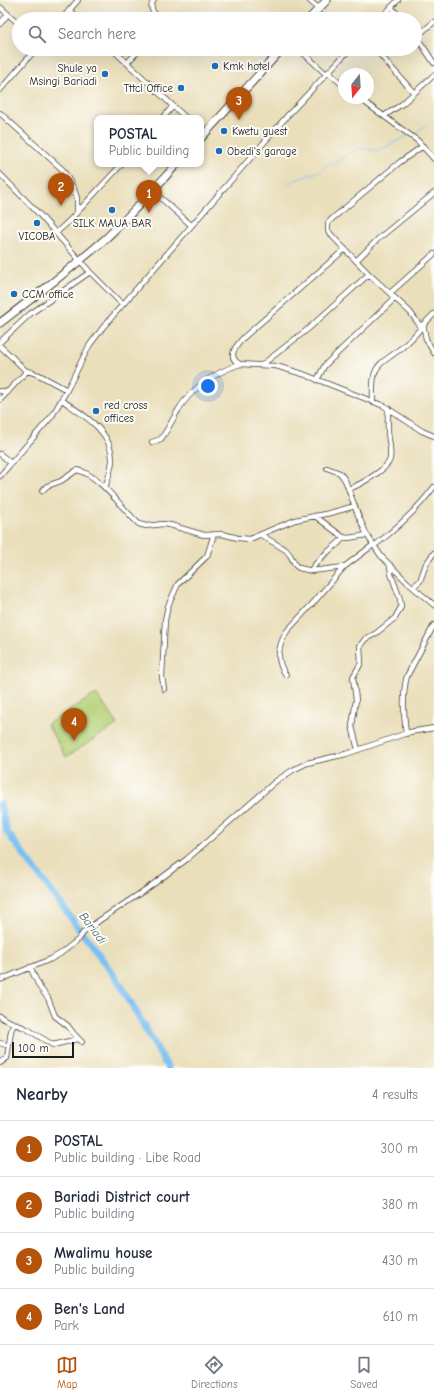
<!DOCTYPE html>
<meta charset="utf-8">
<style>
:root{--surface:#fff;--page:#f6f6f7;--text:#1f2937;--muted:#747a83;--line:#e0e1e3;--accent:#b45309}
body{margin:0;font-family:"Comic Neue",sans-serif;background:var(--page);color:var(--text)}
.compass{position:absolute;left:338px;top:68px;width:36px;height:36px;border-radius:50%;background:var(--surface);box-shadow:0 4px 16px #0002;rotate:197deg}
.scale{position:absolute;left:12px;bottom:10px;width:62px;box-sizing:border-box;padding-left:4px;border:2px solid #1c1c1c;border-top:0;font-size:11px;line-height:14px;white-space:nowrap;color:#1c1c1c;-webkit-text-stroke:3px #fdfcf7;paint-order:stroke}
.you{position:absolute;left:208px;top:386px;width:14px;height:14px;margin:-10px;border:3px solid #fff;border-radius:50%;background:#1a73e8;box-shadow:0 0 0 6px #1a73e833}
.badge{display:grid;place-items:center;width:26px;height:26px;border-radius:50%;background:var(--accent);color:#fff;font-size:13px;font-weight:700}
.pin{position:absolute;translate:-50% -33px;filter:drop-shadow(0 1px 2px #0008)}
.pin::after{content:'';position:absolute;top:21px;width:14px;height:12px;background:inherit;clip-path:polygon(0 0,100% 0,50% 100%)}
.popup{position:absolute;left:94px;top:115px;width:110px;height:52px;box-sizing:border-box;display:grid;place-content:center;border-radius:8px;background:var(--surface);filter:drop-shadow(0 1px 3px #0005);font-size:13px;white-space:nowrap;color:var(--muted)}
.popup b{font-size:15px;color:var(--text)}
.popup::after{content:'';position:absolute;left:50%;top:100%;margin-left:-8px;border:8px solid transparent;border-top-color:var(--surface)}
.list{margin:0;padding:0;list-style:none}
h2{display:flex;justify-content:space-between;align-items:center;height:52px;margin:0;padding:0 16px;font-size:17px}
h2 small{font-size:13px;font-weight:400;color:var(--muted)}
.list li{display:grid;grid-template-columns:26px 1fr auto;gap:12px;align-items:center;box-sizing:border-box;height:56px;padding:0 16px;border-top:1px solid var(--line)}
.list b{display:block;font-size:15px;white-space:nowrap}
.list p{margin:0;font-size:13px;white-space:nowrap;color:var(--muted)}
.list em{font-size:13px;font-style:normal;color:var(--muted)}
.icon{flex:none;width:22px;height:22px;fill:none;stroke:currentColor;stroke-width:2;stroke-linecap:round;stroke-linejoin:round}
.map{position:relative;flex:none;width:434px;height:1068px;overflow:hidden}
.search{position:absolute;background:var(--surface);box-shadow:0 4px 16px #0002;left:12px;right:12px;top:12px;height:44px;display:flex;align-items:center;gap:10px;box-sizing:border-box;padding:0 14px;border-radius:22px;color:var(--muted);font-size:15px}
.sheet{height:276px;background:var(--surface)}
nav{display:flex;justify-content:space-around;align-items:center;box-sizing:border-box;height:56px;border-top:1px solid var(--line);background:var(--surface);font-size:11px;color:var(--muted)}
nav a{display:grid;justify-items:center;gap:2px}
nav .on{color:var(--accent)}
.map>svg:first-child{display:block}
.green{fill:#b6d278;stroke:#69774a}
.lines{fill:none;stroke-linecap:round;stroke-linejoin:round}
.stream{stroke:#79c0f1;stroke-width:1}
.river{stroke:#79c0f1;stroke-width:7}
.minor-casing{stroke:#3b3934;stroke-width:6}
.highway-casing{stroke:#3b3934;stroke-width:9}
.minor{stroke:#fff;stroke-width:4.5}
.highway{stroke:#fff;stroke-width:7}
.poi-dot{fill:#1f6fb2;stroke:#fdfcf7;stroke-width:1.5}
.labels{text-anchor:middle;stroke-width:4;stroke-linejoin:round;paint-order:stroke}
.poi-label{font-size:11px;fill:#1c1c1c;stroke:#fdfcf7;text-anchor:start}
.water-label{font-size:12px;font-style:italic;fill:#415e71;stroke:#fdfcf7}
</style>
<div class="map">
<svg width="434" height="1068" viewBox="0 0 434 1068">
<rect width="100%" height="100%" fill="#fdfcf7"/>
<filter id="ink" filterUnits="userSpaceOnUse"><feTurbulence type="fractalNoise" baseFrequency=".025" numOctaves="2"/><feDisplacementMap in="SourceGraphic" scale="8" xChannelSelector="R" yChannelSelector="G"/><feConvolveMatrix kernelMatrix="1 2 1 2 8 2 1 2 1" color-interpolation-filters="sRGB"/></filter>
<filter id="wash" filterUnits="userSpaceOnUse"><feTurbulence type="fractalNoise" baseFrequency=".012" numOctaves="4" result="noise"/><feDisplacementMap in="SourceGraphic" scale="16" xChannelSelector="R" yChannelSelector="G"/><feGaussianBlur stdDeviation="0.9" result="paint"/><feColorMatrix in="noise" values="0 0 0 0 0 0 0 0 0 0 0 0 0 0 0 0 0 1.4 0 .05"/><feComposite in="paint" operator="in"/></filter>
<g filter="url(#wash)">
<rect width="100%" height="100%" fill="#eadfbb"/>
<path class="green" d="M 96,694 L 118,724 L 66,757 L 47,724 Z"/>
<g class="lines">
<path class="stream" d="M 413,134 L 434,120
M 288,183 C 304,175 316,176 330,163 L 335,163 L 356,149 L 362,148 L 377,151 L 408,136"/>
<path class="river" d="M 0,804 L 7,832 L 119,982 L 168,1068"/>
</g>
</g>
<g filter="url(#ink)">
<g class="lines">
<g class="minor-casing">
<path id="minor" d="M 154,0 C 148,8 154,13 159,19
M 309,0 L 319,9
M 0,7 L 19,24
M 391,7 L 402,19
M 69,10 L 79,19
M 62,19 L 78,0
M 380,19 L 398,0
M 0,24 L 8,14
M 415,34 L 434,63
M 417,36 L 434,22
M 112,49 L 186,118
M 299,49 L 326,74
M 375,49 L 414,93
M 127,63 L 140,49
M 328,72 L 344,86
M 0,90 L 36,49
M 359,98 L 418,141 L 434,159
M 0,113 L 63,170 L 74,189 L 77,198 L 77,212
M 384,116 L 402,104 L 434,75
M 163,118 L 173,106
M 0,174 L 39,214 L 90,272 L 122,304
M 153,191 L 191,225
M 56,233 L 69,221 L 122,164
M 345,249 L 243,338 C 236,346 226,357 240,364 L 276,366 L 303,374 L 384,406 L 422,431 L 434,436
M 356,261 L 378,239 L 434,193
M 390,293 L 434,254
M 423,324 L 426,339 L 434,353
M 421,327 L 410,312 L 369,274 L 334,238 L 328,231 L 328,223 L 333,218 L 400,162 L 423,146
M 0,342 L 30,314 L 90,272
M 0,346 L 13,358 L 25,370 L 39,375 L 67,390
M 263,364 L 308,329 L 369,274
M 317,380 L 325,365 L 395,298
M 0,391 L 8,392
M 0,400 L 27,371
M 62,400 C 83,415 113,431 112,461 C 111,470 108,479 105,488
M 373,402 C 371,358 380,368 407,343 C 417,334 424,323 434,314
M 152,442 L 161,439 C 167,431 172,421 177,412 C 191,388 214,373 240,364
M 0,454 L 11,463
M 327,468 L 340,473 L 345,480 L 358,515 L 367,535 L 381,556 L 408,583 L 434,605
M 0,476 L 52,416 L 67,390 L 89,346 L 104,326 L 288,115 L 350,49
M 349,489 C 359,485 366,481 376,474 C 392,463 392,459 389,440 C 387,430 388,419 388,408
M 42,491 L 47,486 L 61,481 L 77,470 C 99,474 122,509 139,524 L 146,526 L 163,524 L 170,525 L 204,535 L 222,534 L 238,538 L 250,539 L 273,529 L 295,520 L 330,513 L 355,506
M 315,516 L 343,537 L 348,538 L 367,535
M 261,535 L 286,550 L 290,555 L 296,566 L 299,568 L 312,571 L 344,567 L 373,545
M 374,546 C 396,529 417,510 434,487
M 311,570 C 316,563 321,557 329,551 C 334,546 340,544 343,537
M 413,587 L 420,581 L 426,564 L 434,553
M 286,675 C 275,660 278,646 287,631 L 314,602 L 344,567
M 164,689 L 162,677 L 165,620 L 168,606 L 178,584 L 207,556 L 214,534
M 406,734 C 404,715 402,694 407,676 L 434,625
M 358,750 L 352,726 L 356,700 L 353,677 L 361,663 L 360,646 L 365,639 L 375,634 L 395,618 L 401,607 L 400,599 L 391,574 L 390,565
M 30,967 L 40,988 L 48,998 L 55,1016 L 68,1026 L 74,1034 L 82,1042
M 0,980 L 51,959 L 60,954 L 79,939 L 83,933 L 100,920 L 148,888 L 187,859 L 276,781 L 293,770 L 307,763 L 346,754 L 410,732 L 434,728
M 0,1016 L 4,1019 L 27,1029 L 53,1045 L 78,1039
M 0,1043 L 9,1046
M 0,1063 L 7,1058 L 11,1031 L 14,1023"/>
</g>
<g class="highway-casing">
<path id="highway" d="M 309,19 L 327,0
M 201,138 L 282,49
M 0,323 C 35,296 70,270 103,241 C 129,217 153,190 177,164"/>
</g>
<use href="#minor" class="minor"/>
<use href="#highway" class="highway"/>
</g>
</g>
<g class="poi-dot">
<circle cx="215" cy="66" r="4"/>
<circle cx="105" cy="74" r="4"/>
<circle cx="181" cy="88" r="4"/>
<circle cx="224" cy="131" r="4"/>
<circle cx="219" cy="151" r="4"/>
<circle cx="112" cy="210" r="4"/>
<circle cx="37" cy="223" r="4"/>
<circle cx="14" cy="294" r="4"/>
<circle cx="96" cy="411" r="4"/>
</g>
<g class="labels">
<g class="poi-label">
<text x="223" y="70">Kmk hotel</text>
<text x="97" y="72" text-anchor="end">Shule ya<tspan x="97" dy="13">Msingi Bariadi</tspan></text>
<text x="173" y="92" text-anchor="end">Tttcl Office</text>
<text x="232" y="135">Kwetu guest</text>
<text x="227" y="155">Obedi's garage</text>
<text x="112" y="227" text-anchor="middle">SILK MAUA BAR</text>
<text x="37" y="240" text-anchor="middle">VICOBA</text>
<text x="22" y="298">CCM office</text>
<text x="104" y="409">red cross<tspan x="104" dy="13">offices</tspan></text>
</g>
<g class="water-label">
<text transform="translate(93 928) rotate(53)" y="4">Bariadi</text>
</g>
</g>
</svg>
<svg class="compass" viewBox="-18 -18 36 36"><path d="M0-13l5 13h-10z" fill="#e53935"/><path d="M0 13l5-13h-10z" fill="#747a83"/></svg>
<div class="scale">100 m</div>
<div class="you"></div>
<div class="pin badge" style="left:149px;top:213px">1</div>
<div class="popup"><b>POSTAL</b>Public building</div>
<div class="pin badge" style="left:61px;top:206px">2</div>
<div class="pin badge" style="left:239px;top:120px">3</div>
<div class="pin badge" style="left:74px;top:741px">4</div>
<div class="search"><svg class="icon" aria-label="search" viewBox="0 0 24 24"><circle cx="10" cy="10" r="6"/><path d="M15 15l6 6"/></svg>Search here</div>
</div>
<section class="sheet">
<h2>Nearby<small>4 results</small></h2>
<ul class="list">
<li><span class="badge">1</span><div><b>POSTAL</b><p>Public building · Libe Road</p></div><em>300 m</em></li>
<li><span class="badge">2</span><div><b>Bariadi District court</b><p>Public building</p></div><em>380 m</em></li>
<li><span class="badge">3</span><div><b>Mwalimu house</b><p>Public building</p></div><em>430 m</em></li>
<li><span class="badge">4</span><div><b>Ben's Land</b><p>Park</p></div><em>610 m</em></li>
</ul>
</section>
<nav>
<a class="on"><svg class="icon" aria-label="map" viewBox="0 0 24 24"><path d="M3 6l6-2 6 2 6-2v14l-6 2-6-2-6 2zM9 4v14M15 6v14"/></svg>Map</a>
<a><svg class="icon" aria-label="directions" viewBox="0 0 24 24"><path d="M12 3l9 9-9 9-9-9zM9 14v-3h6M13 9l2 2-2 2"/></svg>Directions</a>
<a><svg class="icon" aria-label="saved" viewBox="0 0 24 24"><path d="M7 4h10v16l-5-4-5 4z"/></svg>Saved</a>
</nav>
